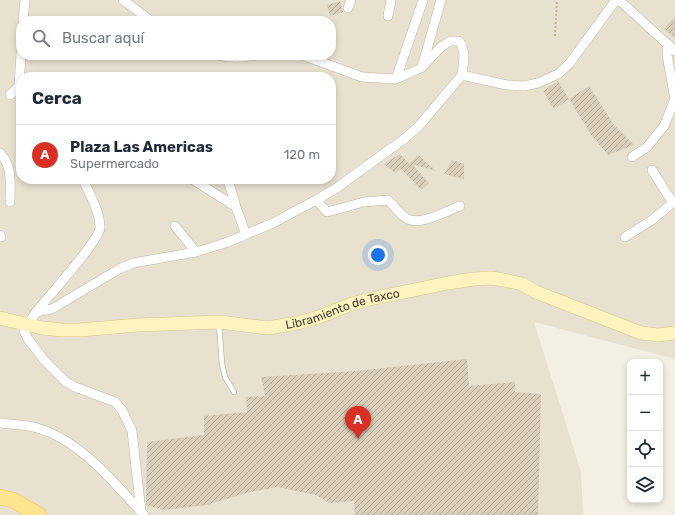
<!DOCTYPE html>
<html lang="es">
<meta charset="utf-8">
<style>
:root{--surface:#fff;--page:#f2f2f3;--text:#1f2937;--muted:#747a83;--line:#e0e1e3;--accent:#d93025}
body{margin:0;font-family:Rubik,sans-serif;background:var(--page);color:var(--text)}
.controls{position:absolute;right:12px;bottom:12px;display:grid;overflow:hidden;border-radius:8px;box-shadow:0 2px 6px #0003}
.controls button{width:36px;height:36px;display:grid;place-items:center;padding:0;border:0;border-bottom:1px solid var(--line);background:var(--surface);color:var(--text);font:20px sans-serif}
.you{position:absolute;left:378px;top:255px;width:14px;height:14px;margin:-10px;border:3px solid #fff;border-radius:50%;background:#1a73e8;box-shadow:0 0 0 6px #1a73e833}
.badge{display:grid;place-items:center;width:26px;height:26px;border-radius:50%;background:var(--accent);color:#fff;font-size:13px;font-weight:700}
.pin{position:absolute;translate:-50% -33px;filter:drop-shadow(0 1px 2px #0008)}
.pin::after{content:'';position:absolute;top:21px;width:14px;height:12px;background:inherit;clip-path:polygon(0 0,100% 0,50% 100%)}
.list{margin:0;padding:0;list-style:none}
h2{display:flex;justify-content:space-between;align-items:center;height:52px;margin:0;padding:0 16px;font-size:17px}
h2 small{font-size:13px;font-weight:400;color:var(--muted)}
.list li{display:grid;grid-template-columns:26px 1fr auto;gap:12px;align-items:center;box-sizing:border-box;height:60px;padding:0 16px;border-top:1px solid var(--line)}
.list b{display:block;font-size:15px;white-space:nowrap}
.list p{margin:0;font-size:13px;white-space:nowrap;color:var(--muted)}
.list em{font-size:13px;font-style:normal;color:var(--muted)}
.icon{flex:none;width:22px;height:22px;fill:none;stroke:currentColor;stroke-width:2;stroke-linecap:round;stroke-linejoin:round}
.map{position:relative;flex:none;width:675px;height:515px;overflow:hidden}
.search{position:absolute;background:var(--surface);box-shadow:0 2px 6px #0003;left:16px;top:16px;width:320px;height:44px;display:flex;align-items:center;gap:10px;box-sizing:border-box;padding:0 14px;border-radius:16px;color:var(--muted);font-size:15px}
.panel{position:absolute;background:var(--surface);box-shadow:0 2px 6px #0003;left:16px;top:72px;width:320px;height:112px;border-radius:16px}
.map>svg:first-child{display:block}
.residential{fill:#e8e1d0;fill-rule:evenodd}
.building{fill:url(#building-hatch)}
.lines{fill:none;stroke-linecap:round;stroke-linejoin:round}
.lane-casing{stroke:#c0b7a4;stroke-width:6}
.street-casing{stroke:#c0b7a4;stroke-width:10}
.secondary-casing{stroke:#d9c78c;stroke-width:14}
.primary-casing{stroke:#f1c753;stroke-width:16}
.path{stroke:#c3b494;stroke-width:2;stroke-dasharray:2 2;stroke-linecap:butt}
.lane{stroke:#fff;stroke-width:4.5}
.street{stroke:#fff;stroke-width:9}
.secondary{stroke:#fff2c1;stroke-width:13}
.primary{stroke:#ffe490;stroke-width:15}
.labels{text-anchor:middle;stroke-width:3;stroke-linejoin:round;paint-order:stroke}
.street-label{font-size:12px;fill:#463f32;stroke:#fff}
</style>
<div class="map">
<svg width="675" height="515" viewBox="0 0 675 515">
<defs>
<pattern id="building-hatch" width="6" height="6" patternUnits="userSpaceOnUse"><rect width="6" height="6" fill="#d9ceb9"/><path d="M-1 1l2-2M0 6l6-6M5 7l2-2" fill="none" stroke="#b2a997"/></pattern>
</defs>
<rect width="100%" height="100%" fill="#f3efe2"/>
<path class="residential" d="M 0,0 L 675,0 L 675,359 L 534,322 L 581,472 L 583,515 L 0,515 ZM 21,21 L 331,21 L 331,55 L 21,55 ZM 21,77 L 331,77 L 331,179 L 21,179 Z"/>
<path class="building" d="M 340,1 L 343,12 L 330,16 L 327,5 Z
M 675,16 L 675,38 L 664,29 Z
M 558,81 L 569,99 L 554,109 L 543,91 Z
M 589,86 L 614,125 L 634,145 L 608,155 L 592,136 L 569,99 Z
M 400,154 L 409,164 L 418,155 L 436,171 L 412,164 L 429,183 L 421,190 L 401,169 L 395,173 L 384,164 Z
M 452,160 L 464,164 L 464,179 L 444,174 Z
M 467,359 L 469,386 L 515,382 L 515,392 L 541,394 L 538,515 L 355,515 L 354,501 L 329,503 L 316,495 L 277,487 L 246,493 L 207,505 L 164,510 L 146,505 L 147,442 L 204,435 L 204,416 L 247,412 L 246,397 L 265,396 L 261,377 L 356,371 Z"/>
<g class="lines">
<g class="lane-casing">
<path id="lane" d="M 219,324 L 222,364 L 225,377 L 234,392"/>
</g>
<g class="street-casing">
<path id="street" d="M 123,0 L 151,21
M 619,0 L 675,51
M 348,8 L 351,0
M 388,16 L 391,0
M 23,21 L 25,0
M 21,53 L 19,86 L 21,90
M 217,55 C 231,59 243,57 257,55
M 302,55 L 362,77 L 396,79 L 421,68 L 441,47 L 450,41 L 459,41 C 467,51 463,63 462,75
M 422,67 L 441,0
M 462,75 L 507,85 L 524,86 L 538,83 L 558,74 L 569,64 L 616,0
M 396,79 L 423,0
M 10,95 L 19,86
M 0,153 C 13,166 10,185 10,202
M 632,157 L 647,147 L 664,126 L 675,99 L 667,55 L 668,44
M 652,170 L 673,203
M 192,179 L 236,207
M 228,179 L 236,207 L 246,235
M 316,200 L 327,212 L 364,202 L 388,200 C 394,205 399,214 406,218 C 418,227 447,211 460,206
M 175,226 L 196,252
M 0,235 L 1,237
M 625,237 L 652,220 L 675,201
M 36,312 C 47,298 99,241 100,228 C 100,211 89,194 83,179
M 0,423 C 12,425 25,424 37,428 C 78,439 113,481 141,512
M 144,515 L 141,512 L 132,431 L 122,410 L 115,402 L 75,387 L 66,382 L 44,360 L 28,339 L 24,331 L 36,312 L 52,309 L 119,269 L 133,263 L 196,252 L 228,242 L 273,223 L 316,200 L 335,189 L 404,139 L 418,127 L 462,75"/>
</g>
<g class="secondary-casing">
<g id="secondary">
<path id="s1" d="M 0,318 L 42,328 L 63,330 L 80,330 L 138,325 L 219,322 L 268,328 L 297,323 L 316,318 L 352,304 L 370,299 L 448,283 L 474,279 L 491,278 L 504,280 L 522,284 L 536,292 L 641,333 L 658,335 L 675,333"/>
</g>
</g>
<g class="primary-casing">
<path id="primary" d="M 0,497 L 13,500 L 39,515"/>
</g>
<path class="path" d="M 555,36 L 557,0"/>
<use href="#lane" class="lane"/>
<use href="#street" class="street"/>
<use href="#secondary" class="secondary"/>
<use href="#primary" class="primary"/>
</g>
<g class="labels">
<g class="street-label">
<text dy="4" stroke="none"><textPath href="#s1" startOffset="347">Libramiento de Taxco</textPath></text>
</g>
</g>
</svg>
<div class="controls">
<button>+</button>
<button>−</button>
<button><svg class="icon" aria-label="locate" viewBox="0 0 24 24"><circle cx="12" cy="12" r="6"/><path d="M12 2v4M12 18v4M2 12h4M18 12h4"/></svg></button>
<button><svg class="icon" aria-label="layers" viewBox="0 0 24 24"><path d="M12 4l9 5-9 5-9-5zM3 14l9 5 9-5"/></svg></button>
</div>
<div class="you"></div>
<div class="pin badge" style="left:358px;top:439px">A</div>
<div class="search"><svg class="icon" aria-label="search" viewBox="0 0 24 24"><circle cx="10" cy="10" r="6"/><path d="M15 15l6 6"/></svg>Buscar aquí</div>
<section class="panel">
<h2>Cerca<small></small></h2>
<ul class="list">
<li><span class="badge">A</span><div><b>Plaza Las Americas</b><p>Supermercado</p></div><em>120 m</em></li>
</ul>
</section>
</div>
